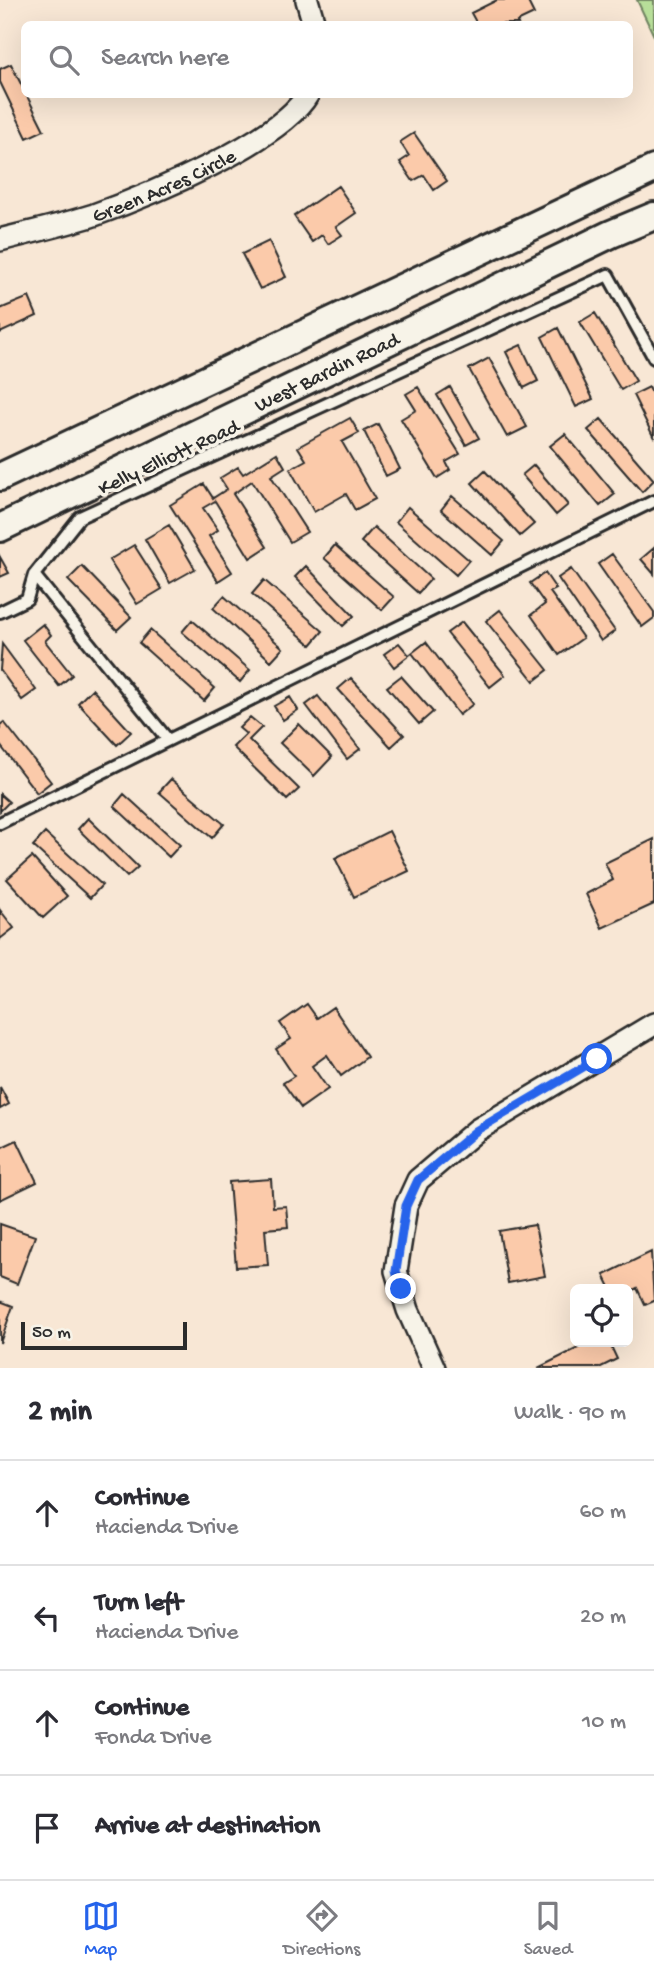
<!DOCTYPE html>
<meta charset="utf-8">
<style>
:root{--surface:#fff;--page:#f2f2f3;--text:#2b2b33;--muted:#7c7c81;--line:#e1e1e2;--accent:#2563eb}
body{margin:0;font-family:"Gochi Hand",sans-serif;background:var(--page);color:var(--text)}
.controls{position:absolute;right:21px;bottom:21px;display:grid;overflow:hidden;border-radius:10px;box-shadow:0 7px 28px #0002}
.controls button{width:63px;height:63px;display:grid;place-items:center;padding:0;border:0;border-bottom:2px solid var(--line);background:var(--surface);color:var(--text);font:35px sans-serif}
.scale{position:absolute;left:21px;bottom:18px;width:166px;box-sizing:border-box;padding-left:7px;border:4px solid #2b2b2b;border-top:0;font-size:19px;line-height:24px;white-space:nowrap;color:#2b2b2b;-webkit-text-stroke:5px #f7f3e8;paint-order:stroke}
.stop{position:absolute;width:21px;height:21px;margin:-16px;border:5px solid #2563eb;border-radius:50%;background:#fff}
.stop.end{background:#2563eb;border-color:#fff;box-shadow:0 2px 7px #0008}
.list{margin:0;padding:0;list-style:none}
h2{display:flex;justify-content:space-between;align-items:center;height:91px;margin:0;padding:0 28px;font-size:30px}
h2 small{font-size:23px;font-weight:400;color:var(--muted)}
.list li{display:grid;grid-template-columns:46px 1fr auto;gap:21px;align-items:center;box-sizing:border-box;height:105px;padding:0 28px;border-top:2px solid var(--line)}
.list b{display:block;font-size:26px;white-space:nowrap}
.list p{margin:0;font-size:23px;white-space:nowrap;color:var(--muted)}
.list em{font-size:23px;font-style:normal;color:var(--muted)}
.icon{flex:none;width:38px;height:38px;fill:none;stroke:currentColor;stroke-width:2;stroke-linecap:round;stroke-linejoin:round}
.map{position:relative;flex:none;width:654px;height:1368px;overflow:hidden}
.search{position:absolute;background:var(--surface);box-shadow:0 7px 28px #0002;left:21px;right:21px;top:21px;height:77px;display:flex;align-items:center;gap:18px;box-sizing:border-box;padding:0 24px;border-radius:10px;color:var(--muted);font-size:26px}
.sheet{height:511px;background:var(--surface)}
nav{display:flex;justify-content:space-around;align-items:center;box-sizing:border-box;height:98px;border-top:2px solid var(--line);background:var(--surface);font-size:19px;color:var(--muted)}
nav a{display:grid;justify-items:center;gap:4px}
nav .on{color:var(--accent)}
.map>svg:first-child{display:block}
.green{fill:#b7de99;stroke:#718462;stroke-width:2}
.building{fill:#fbcaaa;stroke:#2b2b2b;stroke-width:2}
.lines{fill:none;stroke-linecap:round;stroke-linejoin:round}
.service-casing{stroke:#2b2b2b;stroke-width:16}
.minor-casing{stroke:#2b2b2b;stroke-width:26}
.tertiary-casing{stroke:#2b2b2b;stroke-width:32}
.service{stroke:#f7f3e8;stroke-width:10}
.minor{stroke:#f7f3e8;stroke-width:21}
.tertiary{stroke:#f7f3e8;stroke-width:26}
.route{stroke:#2563eb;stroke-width:9}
.labels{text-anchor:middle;stroke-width:7;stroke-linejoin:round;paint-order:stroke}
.street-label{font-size:21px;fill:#2b2b2b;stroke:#f7f3e8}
</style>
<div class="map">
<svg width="654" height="1368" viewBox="0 0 654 1368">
<rect width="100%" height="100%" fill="#f8e7d5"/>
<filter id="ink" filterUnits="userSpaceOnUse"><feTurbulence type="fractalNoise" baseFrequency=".0143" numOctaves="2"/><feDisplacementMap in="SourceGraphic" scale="14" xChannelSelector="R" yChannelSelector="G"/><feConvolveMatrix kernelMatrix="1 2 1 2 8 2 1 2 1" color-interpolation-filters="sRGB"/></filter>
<g filter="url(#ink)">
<path class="green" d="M 637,0 L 654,0 L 654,36 Z"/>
<path class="building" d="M 497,0 L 527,0 L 534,14 L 517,22 L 518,24 L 477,24 L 471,13 Z
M 11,64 L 44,130 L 27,138 L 0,82 L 0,69 Z
M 414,133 L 447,181 L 434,190 L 424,175 L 413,181 L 400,162 L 409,156 L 400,142 Z
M 338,186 L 356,213 L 336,227 L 342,235 L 328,244 L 322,235 L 312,242 L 294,216 Z
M 269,241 L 286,277 L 260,289 L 242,254 Z
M 29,297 L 37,316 L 0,333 L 0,309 Z
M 595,313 L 636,381 L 621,390 L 580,322 Z
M 558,328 L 593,399 L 576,407 L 542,337 Z
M 521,345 L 538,381 L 524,388 L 506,352 Z
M 489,358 L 527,427 L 507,437 L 469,369 Z
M 418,387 L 460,454 L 446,462 L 450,470 L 437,478 L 401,419 L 416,410 L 406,394 Z
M 450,387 L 479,438 L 466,445 L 437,395 Z
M 649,387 L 654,398 L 654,438 L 633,395 Z
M 350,418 L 359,433 L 342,442 L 375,499 L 355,510 L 346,494 L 314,512 L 290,469 L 306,460 L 298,447 Z
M 601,419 L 654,480 L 642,492 L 588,430 Z
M 378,424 L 400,469 L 386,476 L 364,431 Z
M 565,434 L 615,494 L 600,506 L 550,446 Z
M 277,453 L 285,467 L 271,476 L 307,532 L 290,542 L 252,481 L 233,494 L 267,547 L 250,558 L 215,501 L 203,508 L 218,530 L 209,536 L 232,572 L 218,581 L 170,505 L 204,484 L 213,498 L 227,489 L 220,478 L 238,467 L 243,474 Z
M 534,465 L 568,505 L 556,515 L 522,475 Z
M 485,471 L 534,524 L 520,536 L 472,483 Z
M 452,496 L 504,541 L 492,555 L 441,510 Z
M 408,507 L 469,560 L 456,575 L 396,522 Z
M 169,525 L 195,569 L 170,583 L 145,539 Z
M 374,527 L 431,579 L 418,593 L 361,542 Z
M 134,545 L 162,589 L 137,604 L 109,560 Z
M 335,545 L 394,597 L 382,610 L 324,558 Z
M 654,548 L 654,574 L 641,559 Z
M 612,554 L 654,612 L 654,618 L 642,627 L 598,564 Z
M 0,557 L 9,573 L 0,577 Z
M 82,566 L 131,617 L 117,630 L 68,580 Z
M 306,566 L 354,616 L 343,626 L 295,577 Z
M 571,569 L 615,631 L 601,641 L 558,578 Z
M 545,573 L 556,589 L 550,592 L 583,638 L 559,655 L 531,615 L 545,604 L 530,583 Z
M 264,580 L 323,631 L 311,645 L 252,594 Z
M 224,596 L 283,648 L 271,661 L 213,608 Z
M 500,610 L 548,670 L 534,681 L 486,621 Z
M 192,620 L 250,670 L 240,682 L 182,632 Z
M 462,622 L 505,675 L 490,687 L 447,633 Z
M 43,624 L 51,635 L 45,641 L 72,675 L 59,686 L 23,640 Z
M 150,630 L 215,688 L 204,701 L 139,643 Z
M 426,642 L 473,704 L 459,715 L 412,653 L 394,667 L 384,654 L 399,643 L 409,655 Z
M 2,644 L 36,690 L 22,700 L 0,670 Z
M 401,676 L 433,712 L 419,724 L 387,687 Z
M 351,678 L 404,735 L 391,747 L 338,689 Z
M 92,689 L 131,732 L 117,745 L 78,703 Z
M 318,696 L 360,749 L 347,759 L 306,705 Z
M 290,697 L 298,710 L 283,720 L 274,706 Z
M 250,717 L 262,727 L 249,740 L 299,789 L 287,800 L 233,747 L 246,734 L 239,728 Z
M 4,722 L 51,782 L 37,793 L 0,745 L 0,725 Z
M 299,724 L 332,757 L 314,776 L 280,743 Z
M 171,779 L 224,824 L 212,838 L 159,792 Z
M 0,794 L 9,802 L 0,811 Z
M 124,794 L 180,845 L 169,857 L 114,806 Z
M 88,818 L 138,867 L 127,877 L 78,829 Z
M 389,831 L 409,871 L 354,897 L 335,858 Z
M 45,833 L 102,885 L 90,898 L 33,846 Z
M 654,839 L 654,904 L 602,928 L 586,894 L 613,880 L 605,863 Z
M 32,857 L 67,896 L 43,918 L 7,879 Z
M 0,910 L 14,928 L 0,939 Z
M 307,1004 L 317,1018 L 333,1007 L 367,1057 L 341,1076 L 327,1055 L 312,1066 L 328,1089 L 301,1108 L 283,1083 L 294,1076 L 276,1049 L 291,1039 L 280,1023 Z
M 0,1087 L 9,1104 L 0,1109 Z
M 17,1140 L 37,1182 L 0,1200 L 0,1148 Z
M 271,1179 L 273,1207 L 286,1206 L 288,1227 L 265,1229 L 268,1265 L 236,1267 L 229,1182 Z
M 0,1224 L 35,1236 L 17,1284 L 0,1277 Z
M 535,1225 L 545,1276 L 508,1283 L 499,1231 Z
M 651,1252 L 654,1301 L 645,1305 L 637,1288 L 628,1293 L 628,1289 L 611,1289 L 604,1275 Z
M 0,1301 L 13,1306 L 0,1343 Z
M 590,1342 L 609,1342 L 617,1359 L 599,1368 L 538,1368 Z"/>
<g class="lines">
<g class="service-casing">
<path id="service" d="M 34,575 L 168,740
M 0,612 L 27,599 L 34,575 L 80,517 L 608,275 L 654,358
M 0,823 L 654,501"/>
</g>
<g class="minor-casing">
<g id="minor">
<path d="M 307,0 L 314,24"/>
<path id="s1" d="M 0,240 C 31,232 63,225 94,215 C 147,196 280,142 308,94"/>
<path d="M 434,1368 L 408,1310 L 396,1271 L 406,1206 L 418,1180 L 477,1130 L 654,1024"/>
</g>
</g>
<g class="tertiary-casing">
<g id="tertiary">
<path d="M 0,477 L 654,169"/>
<path id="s2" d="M 0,528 L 611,234 L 654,216"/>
</g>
</g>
<use href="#service" class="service"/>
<use href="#minor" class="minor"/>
<use href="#tertiary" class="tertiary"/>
</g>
</g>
<g class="lines" filter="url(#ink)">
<path class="route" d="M 401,1289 L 396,1271 L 406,1206 L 418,1180 L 477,1130 L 597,1059"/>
</g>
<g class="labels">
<g class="street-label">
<text dy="7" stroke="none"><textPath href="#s1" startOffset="173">Green Acres Circle</textPath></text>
<text dy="7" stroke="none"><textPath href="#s2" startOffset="362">West Bardin Road</textPath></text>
<text transform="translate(168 456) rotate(-25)" y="7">Kelly Elliott Road</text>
</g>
</g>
</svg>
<div class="controls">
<button><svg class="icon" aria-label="locate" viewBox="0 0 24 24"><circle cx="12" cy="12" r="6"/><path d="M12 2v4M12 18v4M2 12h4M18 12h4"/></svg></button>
</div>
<div class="scale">50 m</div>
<div class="stop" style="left:597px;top:1059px"></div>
<div class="stop end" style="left:401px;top:1289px"></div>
<div class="search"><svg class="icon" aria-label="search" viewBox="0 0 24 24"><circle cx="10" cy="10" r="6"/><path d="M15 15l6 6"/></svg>Search here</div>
</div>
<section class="sheet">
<h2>2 min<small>Walk · 90 m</small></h2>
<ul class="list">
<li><svg class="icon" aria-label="ahead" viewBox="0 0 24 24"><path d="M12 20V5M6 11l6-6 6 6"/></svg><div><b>Continue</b><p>Hacienda Drive</p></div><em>60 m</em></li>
<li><svg class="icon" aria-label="left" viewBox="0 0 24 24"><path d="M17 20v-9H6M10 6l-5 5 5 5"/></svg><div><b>Turn left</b><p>Hacienda Drive</p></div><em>20 m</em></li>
<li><svg class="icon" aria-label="ahead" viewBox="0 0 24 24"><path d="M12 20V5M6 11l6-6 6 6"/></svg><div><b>Continue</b><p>Fonda Drive</p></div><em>10 m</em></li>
<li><svg class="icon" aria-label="arrive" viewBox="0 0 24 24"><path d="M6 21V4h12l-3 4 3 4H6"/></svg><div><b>Arrive at destination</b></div></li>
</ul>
</section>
<nav>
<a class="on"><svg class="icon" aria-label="map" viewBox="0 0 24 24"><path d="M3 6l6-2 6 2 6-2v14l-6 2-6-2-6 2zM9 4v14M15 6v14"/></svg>Map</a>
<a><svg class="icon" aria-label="directions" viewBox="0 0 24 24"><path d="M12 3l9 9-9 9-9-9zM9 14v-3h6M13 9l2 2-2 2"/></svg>Directions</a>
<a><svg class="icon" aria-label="saved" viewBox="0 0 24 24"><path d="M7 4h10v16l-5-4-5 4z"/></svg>Saved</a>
</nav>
